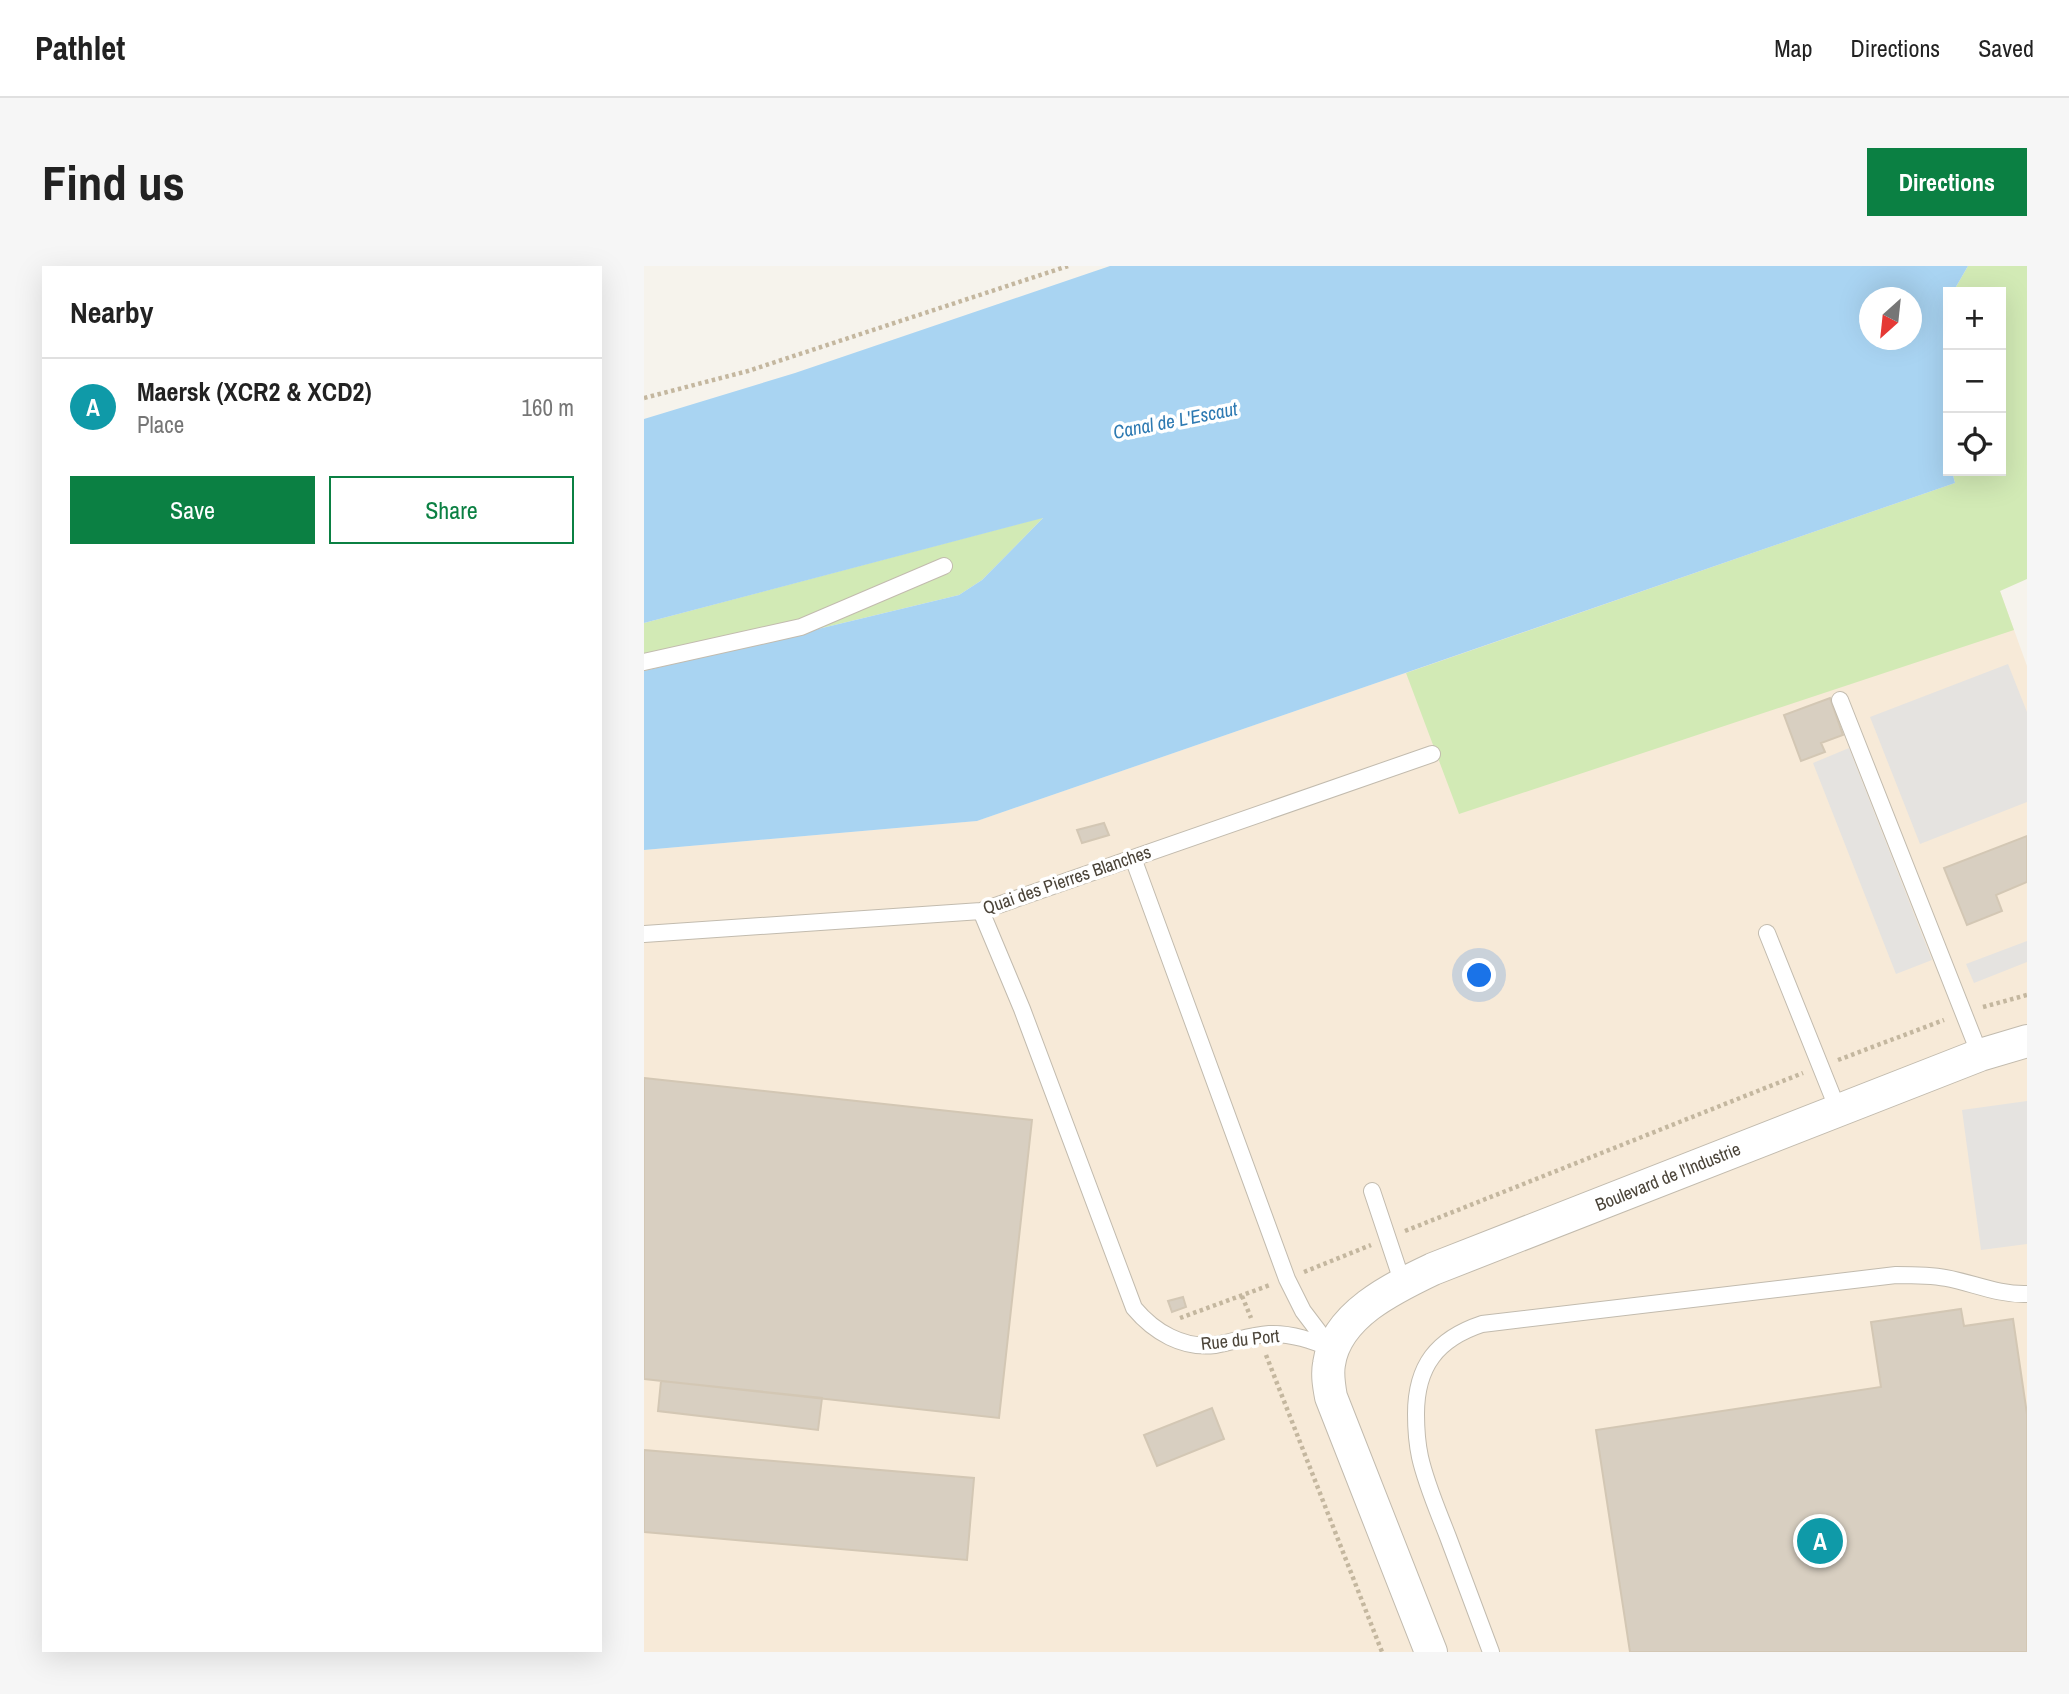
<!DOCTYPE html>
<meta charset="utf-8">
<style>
:root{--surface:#fff;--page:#f6f6f6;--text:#222;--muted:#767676;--line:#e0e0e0;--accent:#0b8043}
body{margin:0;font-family:"Archivo Narrow",sans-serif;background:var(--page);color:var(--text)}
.controls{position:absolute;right:21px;top:21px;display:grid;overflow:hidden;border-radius:0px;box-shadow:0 7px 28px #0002}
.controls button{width:63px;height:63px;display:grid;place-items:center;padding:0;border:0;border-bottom:2px solid var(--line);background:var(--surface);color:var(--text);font:35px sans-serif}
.compass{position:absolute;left:1215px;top:21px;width:63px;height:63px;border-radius:50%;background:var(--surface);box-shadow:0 7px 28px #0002;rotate:207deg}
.you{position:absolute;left:836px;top:710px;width:24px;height:24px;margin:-18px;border:5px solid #fff;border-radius:50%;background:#1a73e8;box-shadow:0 0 0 10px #1a73e833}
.badge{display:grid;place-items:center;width:46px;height:46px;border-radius:50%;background:var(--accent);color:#fff;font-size:23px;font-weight:700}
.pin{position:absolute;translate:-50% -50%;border:4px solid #fff;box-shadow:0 2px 7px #0006}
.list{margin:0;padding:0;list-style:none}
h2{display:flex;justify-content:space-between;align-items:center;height:91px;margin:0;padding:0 28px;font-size:30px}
h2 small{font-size:23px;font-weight:400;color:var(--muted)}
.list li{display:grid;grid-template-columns:46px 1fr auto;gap:21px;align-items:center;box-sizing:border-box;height:98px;padding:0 28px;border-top:2px solid var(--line)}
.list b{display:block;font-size:26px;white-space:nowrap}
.list p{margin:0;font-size:23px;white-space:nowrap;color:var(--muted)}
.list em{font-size:23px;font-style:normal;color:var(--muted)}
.actions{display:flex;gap:14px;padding:21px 28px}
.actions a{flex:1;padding:16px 0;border:2px solid var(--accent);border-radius:0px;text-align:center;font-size:24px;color:var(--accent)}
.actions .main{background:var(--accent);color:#fff}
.icon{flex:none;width:38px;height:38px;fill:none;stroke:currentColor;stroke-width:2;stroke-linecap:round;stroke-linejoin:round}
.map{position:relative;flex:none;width:1383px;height:1386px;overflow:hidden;border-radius:0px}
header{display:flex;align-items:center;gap:42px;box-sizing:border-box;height:98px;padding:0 35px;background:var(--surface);border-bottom:2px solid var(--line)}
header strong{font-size:33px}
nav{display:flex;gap:38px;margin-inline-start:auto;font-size:24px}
.intro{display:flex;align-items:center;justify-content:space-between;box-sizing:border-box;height:168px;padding:0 42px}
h1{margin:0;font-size:49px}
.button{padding:18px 32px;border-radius:0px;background:var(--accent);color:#fff;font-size:24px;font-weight:700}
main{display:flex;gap:42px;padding:0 42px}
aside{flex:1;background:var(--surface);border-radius:0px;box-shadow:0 7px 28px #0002}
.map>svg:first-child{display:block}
.commercial{fill:#f7ead8}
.green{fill:#d2eab5}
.parking{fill:#e5e3e0}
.water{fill:#a9d4f2;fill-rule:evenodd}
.building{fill:#d8cfc1;stroke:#d3c7b4;stroke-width:2}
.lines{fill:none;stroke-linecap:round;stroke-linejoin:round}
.lane-casing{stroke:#c2bbae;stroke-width:18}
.street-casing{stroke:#c2bbae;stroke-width:34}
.path{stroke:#c4b79f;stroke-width:4.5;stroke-dasharray:3.5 3.5;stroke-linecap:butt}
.lane{stroke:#fff;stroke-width:16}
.street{stroke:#fff;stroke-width:32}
.labels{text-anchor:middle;stroke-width:7;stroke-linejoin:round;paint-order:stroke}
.street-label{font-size:18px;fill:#4b4439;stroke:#fff}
.water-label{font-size:19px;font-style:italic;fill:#2e7ab2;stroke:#fff}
</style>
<header>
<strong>Pathlet</strong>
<nav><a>Map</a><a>Directions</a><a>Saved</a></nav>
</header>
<div class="intro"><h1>Find us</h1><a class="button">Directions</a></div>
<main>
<aside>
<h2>Nearby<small></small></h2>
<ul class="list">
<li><span class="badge" style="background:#0f9aa8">A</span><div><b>Maersk (XCR2 &amp; XCD2)</b><p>Place</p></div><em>160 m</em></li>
</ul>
<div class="actions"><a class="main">Save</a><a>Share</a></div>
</aside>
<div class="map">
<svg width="1383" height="1386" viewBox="0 0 1383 1386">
<rect width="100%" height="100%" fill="#f6f3ec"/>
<path class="commercial" d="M 1311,217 L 1356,325 L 1383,400 L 1383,1386 L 0,1386 L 0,584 L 333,555 Z"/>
<path class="green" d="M 1324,0 L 1383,0 L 1383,313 L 1356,325 L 1370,364 L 815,548 L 762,407 L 1311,217 L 1308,205 L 1357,205 L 1357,26 L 1309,26 Z
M 400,251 L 338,314 L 315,329 L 0,405 L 0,357 Z"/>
<path class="parking" d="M 1364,398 L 1383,446 L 1383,536 L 1276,578 L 1226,451 Z
M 1205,482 L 1288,694 L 1252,708 L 1169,497 Z
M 1383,675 L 1383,696 L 1330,717 L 1322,698 Z
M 1383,835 L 1383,978 L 1337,984 L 1318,844 Z"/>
<path class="water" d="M 466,0 L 1324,0 L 1309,26 L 1304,26 L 1304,205 L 1308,205 L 1311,217 L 333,555 L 0,584 L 0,405 L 315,329 L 338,314 L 399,252 L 0,357 L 0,153 L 151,107 ZM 1226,32 L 1268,32 L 1268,74 L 1226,74 Z"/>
<path class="building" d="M 1186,432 L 1199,469 L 1177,477 L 1181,486 L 1157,495 L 1140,449 Z
M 460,557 L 465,569 L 438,577 L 433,564 Z
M 1383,570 L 1383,616 L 1352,629 L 1358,645 L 1323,659 L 1300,602 Z
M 0,812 L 388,854 L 355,1152 L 0,1113 Z
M 539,1031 L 542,1041 L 528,1046 L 524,1035 Z
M 1317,1043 L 1320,1060 L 1369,1053 L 1383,1148 L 1383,1386 L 986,1386 L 952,1164 L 1237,1121 L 1227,1056 Z
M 17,1115 L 178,1132 L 174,1164 L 14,1145 Z
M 568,1142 L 580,1173 L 513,1200 L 500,1169 Z
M 0,1184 L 330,1212 L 323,1294 L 0,1266 Z"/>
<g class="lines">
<g class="lane-casing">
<path id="lane" d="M 0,396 L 157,361 L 300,300
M 1196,434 L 1336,789
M 489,592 L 643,1013 L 659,1045 L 687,1082
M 337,645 L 378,743 L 490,1042 C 510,1066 539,1083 571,1079 C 589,1076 607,1069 625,1068 C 648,1067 669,1075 689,1083
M 1123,667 L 1194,844
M 0,668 L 337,645 L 788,488
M 728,925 L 759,1018
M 847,1386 C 833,1348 818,1309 804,1271 C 794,1245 782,1218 776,1191 C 773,1177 772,1162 772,1148 C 772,1100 793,1073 838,1058 L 1252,1009 C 1269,1009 1286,1009 1302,1012 C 1329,1017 1355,1029 1383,1028"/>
</g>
<g class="street-casing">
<path id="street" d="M 787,1386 L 687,1131 C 685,1120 683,1109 685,1098 C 692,1049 749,1022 789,1003 L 1336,789 L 1383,775"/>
</g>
<path class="path" d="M 0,132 L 104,105 L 424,0
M 1339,741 L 1383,729
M 1194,794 L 1300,754
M 761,965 L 1159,807
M 660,1006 L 727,979
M 598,1030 L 607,1052
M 536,1052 L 626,1019
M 622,1089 L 738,1386"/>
<use href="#lane" class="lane"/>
<use href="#street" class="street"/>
</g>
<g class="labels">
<g class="street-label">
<text transform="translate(423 614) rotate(-19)" y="6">Quai des Pierres Blanches</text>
<text transform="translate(1024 911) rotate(-22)" y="6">Boulevard de l'Industrie</text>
<text transform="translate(596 1074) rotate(-6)" y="6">Rue du Port</text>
</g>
<g class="water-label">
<text transform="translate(531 154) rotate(-11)" y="7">Canal de L'Escaut</text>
</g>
</g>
</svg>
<div class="controls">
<button>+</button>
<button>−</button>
<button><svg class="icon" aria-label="locate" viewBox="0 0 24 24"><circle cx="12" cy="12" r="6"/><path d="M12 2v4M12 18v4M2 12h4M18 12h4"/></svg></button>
</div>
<svg class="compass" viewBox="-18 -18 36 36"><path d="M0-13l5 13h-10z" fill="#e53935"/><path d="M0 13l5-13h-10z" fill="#767676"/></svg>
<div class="you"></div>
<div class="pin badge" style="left:1176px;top:1275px;background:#0f9aa8">A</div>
</div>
</main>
